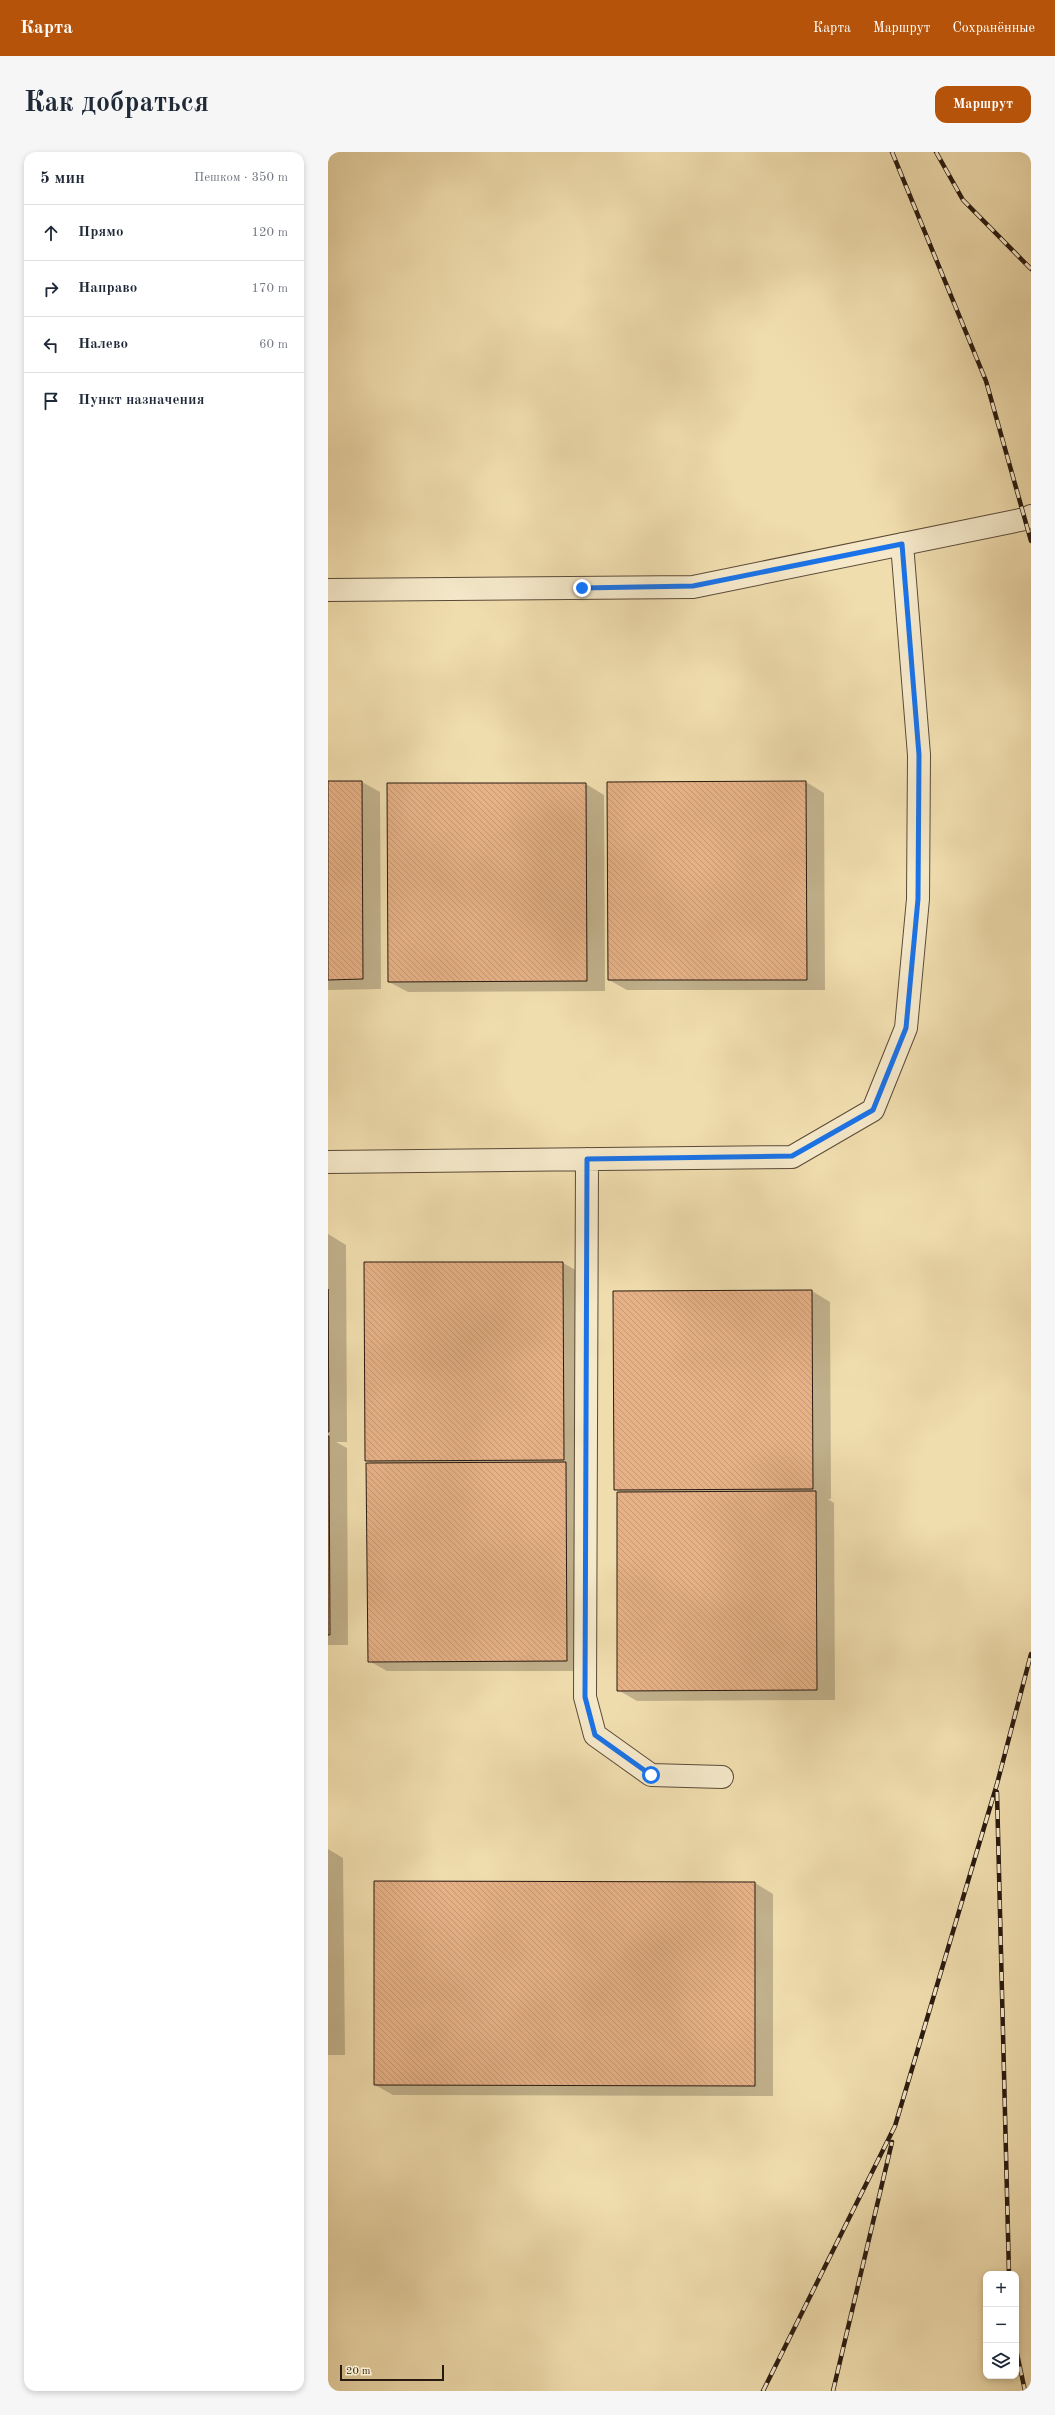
<!DOCTYPE html>
<html lang="ru">
<meta charset="utf-8">
<style>
:root{--surface:#fff;--page:#f6f6f7;--text:#1f2937;--muted:#747a83;--line:#e0e1e3;--accent:#b45309}
body{margin:0;font-family:"Old Standard TT",serif;background:var(--page);color:var(--text)}
.controls{position:absolute;right:12px;bottom:12px;display:grid;overflow:hidden;border-radius:8px;box-shadow:0 2px 6px #0003}
.controls button{width:36px;height:36px;display:grid;place-items:center;padding:0;border:0;border-bottom:1px solid var(--line);background:var(--surface);color:var(--text);font:20px sans-serif}
.scale{position:absolute;left:12px;bottom:10px;width:104px;box-sizing:border-box;padding-left:4px;border:2px solid #291a10;border-top:0;font-size:11px;line-height:14px;white-space:nowrap;color:#291a10;-webkit-text-stroke:3px #f5e9ca;paint-order:stroke}
.stop{position:absolute;width:12px;height:12px;margin:-9px;border:3px solid #1a73e8;border-radius:50%;background:#fff}
.stop.end{background:#1a73e8;border-color:#fff;box-shadow:0 1px 4px #0008}
.list{margin:0;padding:0;list-style:none}
h2{display:flex;justify-content:space-between;align-items:center;height:52px;margin:0;padding:0 16px;font-size:17px}
h2 small{font-size:13px;font-weight:400;color:var(--muted)}
.list li{display:grid;grid-template-columns:26px 1fr auto;gap:12px;align-items:center;box-sizing:border-box;height:56px;padding:0 16px;border-top:1px solid var(--line)}
.list b{display:block;font-size:15px;white-space:nowrap}
.list em{font-size:13px;font-style:normal;color:var(--muted)}
.icon{flex:none;width:22px;height:22px;fill:none;stroke:currentColor;stroke-width:2;stroke-linecap:round;stroke-linejoin:round}
.map{position:relative;flex:none;width:703px;height:2239px;overflow:hidden;border-radius:12px}
header{display:flex;align-items:center;gap:24px;box-sizing:border-box;height:56px;padding:0 20px;background:var(--accent);color:#fff}
header strong{font-size:19px}
nav{display:flex;gap:22px;margin-inline-start:auto;font-size:14px}
.intro{display:flex;align-items:center;justify-content:space-between;box-sizing:border-box;height:96px;padding:0 24px}
h1{margin:0;font-size:28px}
.button{padding:10px 18px;border-radius:12px;background:var(--accent);color:#fff;font-size:14px;font-weight:700}
main{display:flex;gap:24px;padding:0 24px}
aside{flex:1;background:var(--surface);border-radius:12px;box-shadow:0 2px 6px #0003}
.map>svg:first-child{display:block}
.shadow{fill:#0003}
.building{fill:url(#building-back-hatch);stroke:#291a10}
.lines{fill:none;stroke-linecap:round;stroke-linejoin:round}
.minor-casing{stroke:#5b4b38;stroke-width:24}
.minor{stroke:#f5e9ca;stroke-width:22}
.rail-casing{stroke:#291a10;stroke-width:4.5}
.rail{stroke:#f5e9ca;stroke-width:3;stroke-dasharray:9;stroke-linecap:butt}
.route{stroke:#1a73e8;stroke-width:5}
</style>
<header>
<strong>Карта</strong>
<nav><a>Карта</a><a>Маршрут</a><a>Сохранённые</a></nav>
</header>
<div class="intro"><h1>Как добраться</h1><a class="button">Маршрут</a></div>
<main>
<aside>
<h2>5 мин<small>Пешком · 350 m</small></h2>
<ul class="list">
<li><svg class="icon" aria-label="ahead" viewBox="0 0 24 24"><path d="M12 20V5M6 11l6-6 6 6"/></svg><div><b>Прямо</b></div><em>120 m</em></li>
<li><svg class="icon" aria-label="right" viewBox="0 0 24 24"><path d="M7 20v-9h11M14 6l5 5-5 5"/></svg><div><b>Направо</b></div><em>170 m</em></li>
<li><svg class="icon" aria-label="left" viewBox="0 0 24 24"><path d="M17 20v-9H6M10 6l-5 5 5 5"/></svg><div><b>Налево</b></div><em>60 m</em></li>
<li><svg class="icon" aria-label="arrive" viewBox="0 0 24 24"><path d="M6 21V4h12l-3 4 3 4H6"/></svg><div><b>Пункт назначения</b></div></li>
</ul>
</aside>
<div class="map">
<svg width="703" height="2239" viewBox="0 0 703 2239">
<defs>
<pattern id="building-back-hatch" width="6" height="6" patternUnits="userSpaceOnUse"><rect width="6" height="6" fill="#e6b187"/><path d="M-1 5l2 2M0 0l6 6M5-1l2 2" fill="none" stroke="#c59874"/></pattern>
</defs>
<rect width="100%" height="100%" fill="#f0ddae"/>
<filter id="stains"><feTurbulence type="fractalNoise" baseFrequency=".005" numOctaves="4"/><feColorMatrix values="0 0 0 0 .2 0 0 0 0 .09 0 0 0 0 .02 0 0 0 .5 -.17"/></filter>
<radialGradient id="worn" r=".72"><stop offset=".6" stop-color="#630" stop-opacity="0"/><stop offset="1" stop-color="#630" stop-opacity=".3"/></radialGradient>
<path class="shadow" d="M 0,630 L 34,630 L 52,640 L 53,837 L 0,838 Z
M 478,630 L 496,641 L 497,838 L 299,838 L 281,828 Z
M 258,632 L 276,643 L 277,839 L 80,840 L 61,830 Z
M 0,1082 L 18,1093 L 19,1290 L 8,1290 L 19,1296 L 20,1493 L 0,1493 Z
M 37,1111 L 235,1111 L 253,1121 L 257,1519 L 59,1519 L 41,1509 L 44,1312 L 38,1308 Z
M 484,1139 L 502,1150 L 503,1347 L 500,1347 L 506,1351 L 507,1548 L 309,1549 L 290,1538 L 294,1341 L 287,1337 Z
M 0,1697 L 15,1706 L 17,1903 L 0,1903 Z
M 427,1731 L 445,1742 L 445,1944 L 65,1943 L 47,1933 Z"/>
<path class="building" d="M 0,629 L 34,629 L 35,827 L 0,828 Z
M 478,629 L 479,828 L 280,828 L 279,630 Z
M 59,631 L 258,631 L 259,829 L 60,830 Z
M 36,1110 L 235,1110 L 236,1308 L 37,1309 Z
M 0,1137 L 1,1280 L 0,1280 Z
M 484,1138 L 485,1337 L 286,1338 L 285,1139 Z
M 0,1284 L 1,1284 L 2,1483 L 0,1483 Z
M 238,1310 L 239,1509 L 40,1510 L 38,1311 Z
M 488,1339 L 489,1538 L 289,1539 L 289,1340 Z
M 46,1729 L 427,1730 L 427,1934 L 46,1933 Z"/>
<g class="lines">
<g class="minor-casing">
<path id="minor" d="M 0,438 L 365,435 L 697,367 L 703,364
M 259,1007 L 257,1545 L 267,1583 L 323,1623 L 394,1625
M 0,1010 L 464,1005 L 545,958 L 578,876 L 590,747 L 591,603 L 574,392"/>
</g>
<use href="#minor" class="minor"/>
<g class="rail-casing">
<path id="rail" d="M 564,0 L 658,229 L 703,389
M 608,0 L 635,48 L 703,117
M 669,1640 L 681,2122
M 688,2197 L 697,2239
M 435,2239 L 567,1974 L 669,1632 L 703,1502
M 505,2239 L 564,1990"/>
</g>
<use href="#rail" class="rail"/>
</g>
<g class="lines">
<path class="route" d="M 254,436 L 365,434 L 574,392 L 591,603 L 590,747 L 578,876 L 545,958 L 464,1004 L 259,1007 L 257,1545 L 267,1583 L 323,1623"/>
</g>
<rect width="100%" height="100%" filter="url(#stains)"/>
<rect width="100%" height="100%" fill="url(#worn)"/>
</svg>
<div class="controls">
<button>+</button>
<button>−</button>
<button><svg class="icon" aria-label="layers" viewBox="0 0 24 24"><path d="M12 4l9 5-9 5-9-5zM3 14l9 5 9-5"/></svg></button>
</div>
<div class="scale">20 m</div>
<div class="stop" style="left:323px;top:1623px"></div>
<div class="stop end" style="left:254px;top:436px"></div>
</div>
</main>
